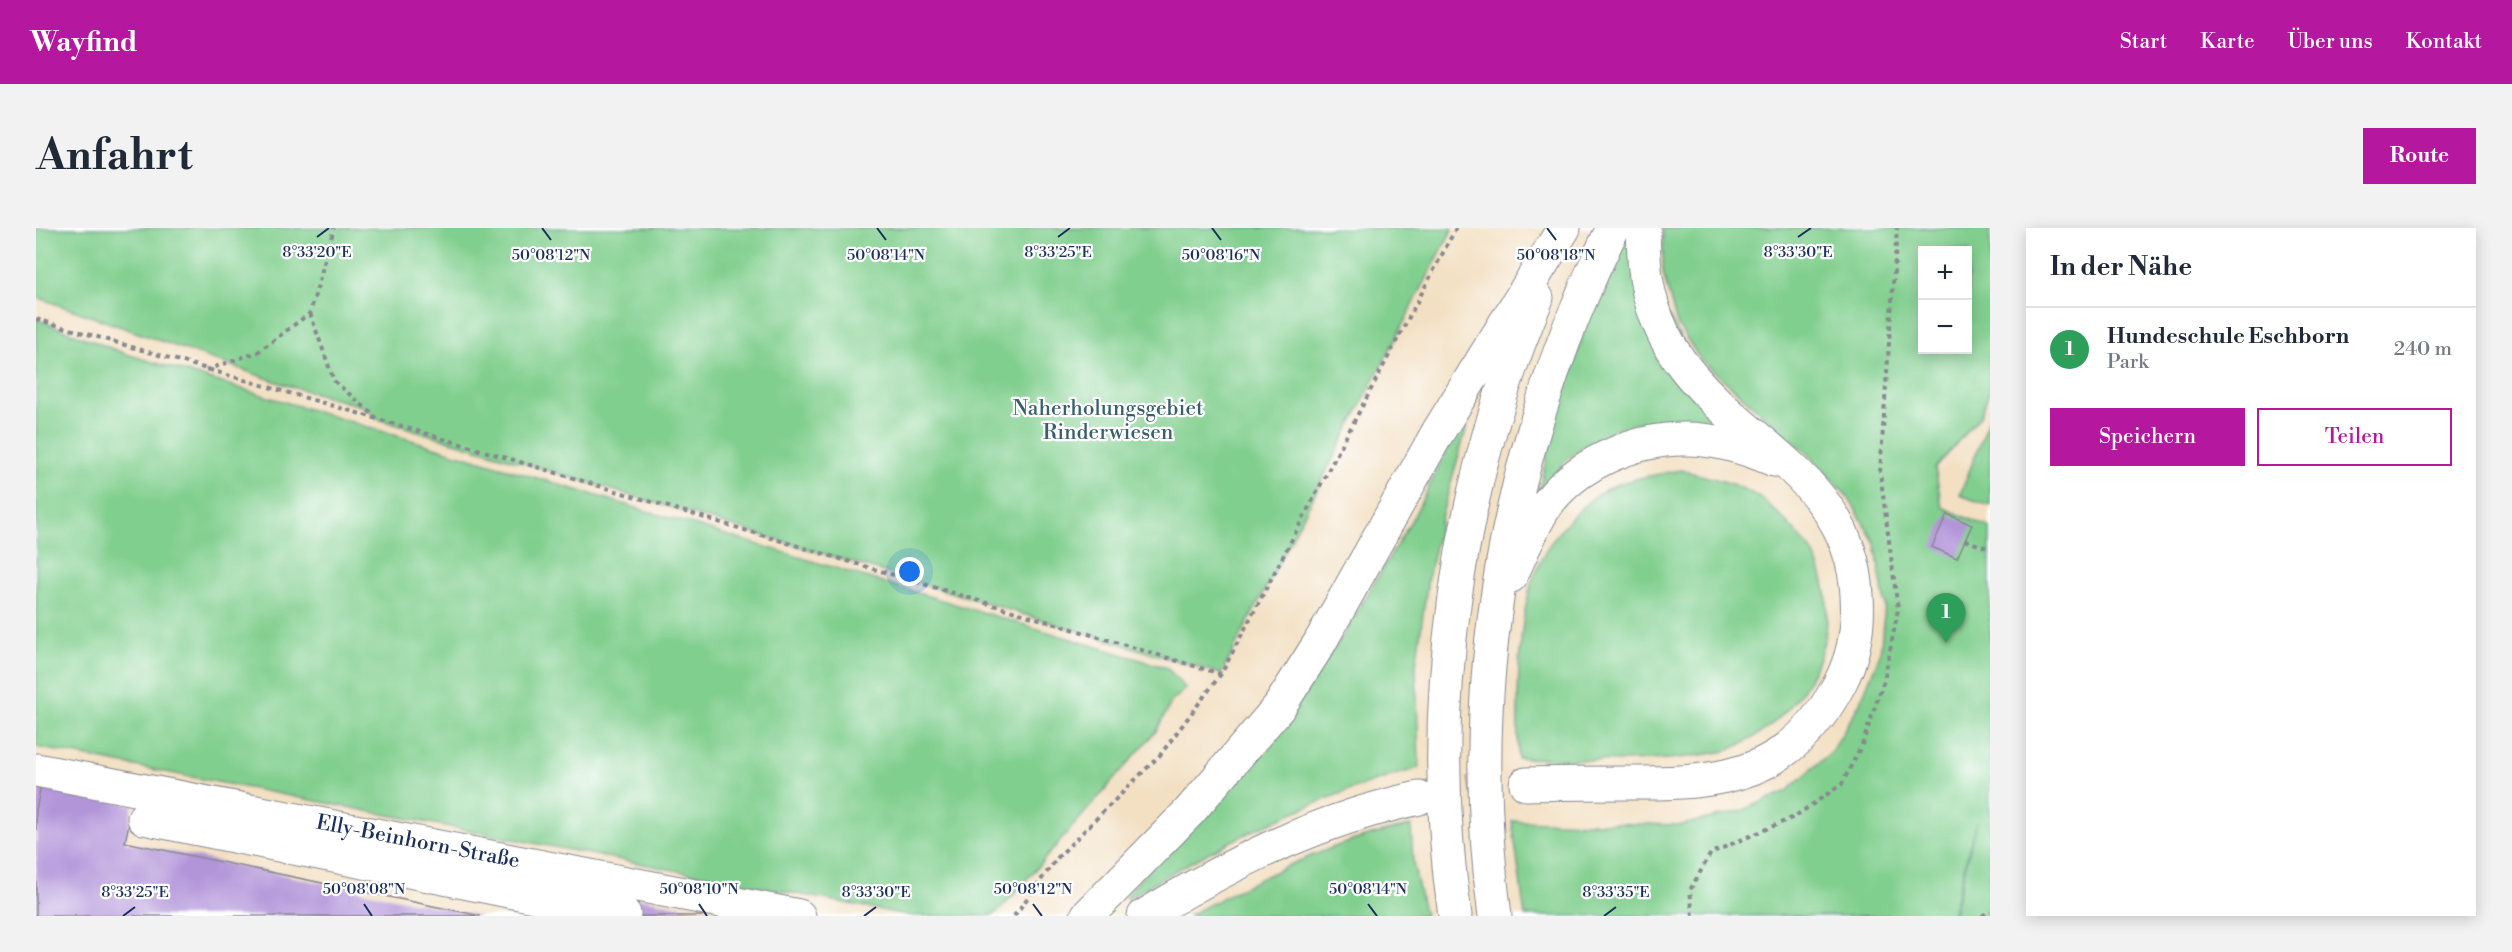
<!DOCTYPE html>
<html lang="de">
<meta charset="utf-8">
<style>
:root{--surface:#fff;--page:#f2f2f3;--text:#1f2937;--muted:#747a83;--line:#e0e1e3;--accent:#b5179e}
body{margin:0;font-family:"Libre Bodoni",serif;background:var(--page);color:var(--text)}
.controls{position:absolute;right:18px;top:18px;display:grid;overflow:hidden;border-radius:0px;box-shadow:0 3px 15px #0003}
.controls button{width:54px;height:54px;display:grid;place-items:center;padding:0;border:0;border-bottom:2px solid var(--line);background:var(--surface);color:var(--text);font:30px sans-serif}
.you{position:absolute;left:874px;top:344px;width:21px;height:21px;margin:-15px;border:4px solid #fff;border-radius:50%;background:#1a73e8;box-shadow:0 0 0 9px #1a73e833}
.badge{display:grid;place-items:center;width:39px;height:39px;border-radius:50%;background:var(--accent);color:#fff;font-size:20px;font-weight:700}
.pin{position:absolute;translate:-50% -50px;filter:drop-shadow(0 2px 3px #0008)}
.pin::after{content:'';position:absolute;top:32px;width:21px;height:18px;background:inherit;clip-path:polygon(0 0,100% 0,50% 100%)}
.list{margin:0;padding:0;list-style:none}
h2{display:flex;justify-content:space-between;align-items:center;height:78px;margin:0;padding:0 24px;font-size:26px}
h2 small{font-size:20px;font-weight:400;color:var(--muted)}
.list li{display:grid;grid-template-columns:39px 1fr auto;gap:18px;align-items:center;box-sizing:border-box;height:84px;padding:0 24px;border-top:2px solid var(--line)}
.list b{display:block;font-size:22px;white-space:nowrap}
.list p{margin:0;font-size:20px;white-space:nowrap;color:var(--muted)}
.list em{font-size:20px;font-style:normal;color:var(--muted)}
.actions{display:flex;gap:12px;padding:18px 24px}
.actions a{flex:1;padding:14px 0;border:2px solid var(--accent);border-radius:0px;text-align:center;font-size:21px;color:var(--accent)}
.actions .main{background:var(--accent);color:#fff}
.map{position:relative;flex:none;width:1954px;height:688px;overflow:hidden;border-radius:0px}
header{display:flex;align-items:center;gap:36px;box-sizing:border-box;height:84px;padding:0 30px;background:var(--accent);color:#fff}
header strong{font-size:28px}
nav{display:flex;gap:33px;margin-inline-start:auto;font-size:21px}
.intro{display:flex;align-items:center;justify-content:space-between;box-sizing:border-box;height:144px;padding:0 36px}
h1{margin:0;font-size:42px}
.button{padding:15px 27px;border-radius:0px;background:var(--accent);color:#fff;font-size:21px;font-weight:700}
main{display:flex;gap:36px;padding:0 36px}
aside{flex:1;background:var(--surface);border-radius:0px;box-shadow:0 3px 15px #0003}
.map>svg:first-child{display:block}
.green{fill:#81cf8e;stroke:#4e7f76;stroke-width:1.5;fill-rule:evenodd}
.building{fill:#b295d9}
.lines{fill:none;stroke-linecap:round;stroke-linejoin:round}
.highway-tunnel{stroke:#c8bdaf;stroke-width:33;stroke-dasharray:33 16;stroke-linecap:butt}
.minor-casing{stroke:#878890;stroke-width:35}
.highway-casing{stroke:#878890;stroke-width:35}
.path{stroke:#878890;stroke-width:4;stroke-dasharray:4.5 4.5;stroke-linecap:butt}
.minor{stroke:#fff;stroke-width:33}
.highway{stroke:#fff;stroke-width:33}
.ticks{fill:none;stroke:#1b2f5e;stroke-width:2}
.labels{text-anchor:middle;stroke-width:4.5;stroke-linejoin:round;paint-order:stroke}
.park-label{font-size:21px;fill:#3a5f6c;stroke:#fff}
.street-label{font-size:21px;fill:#1b2f5e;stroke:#fff}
.ticks-label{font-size:15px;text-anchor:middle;fill:#1b2f5e;stroke:#fff;stroke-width:4.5;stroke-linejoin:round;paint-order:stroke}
</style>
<header>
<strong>Wayfind</strong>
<nav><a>Start</a><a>Karte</a><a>Über uns</a><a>Kontakt</a></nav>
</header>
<div class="intro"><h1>Anfahrt</h1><a class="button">Route</a></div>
<main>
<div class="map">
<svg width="1954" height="688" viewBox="0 0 1954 688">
<rect width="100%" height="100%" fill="#fff"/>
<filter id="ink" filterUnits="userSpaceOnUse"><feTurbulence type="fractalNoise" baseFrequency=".0167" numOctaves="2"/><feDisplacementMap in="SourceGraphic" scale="12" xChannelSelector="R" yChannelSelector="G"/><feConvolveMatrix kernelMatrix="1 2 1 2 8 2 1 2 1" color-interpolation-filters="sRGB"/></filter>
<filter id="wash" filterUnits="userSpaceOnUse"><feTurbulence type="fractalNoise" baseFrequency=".008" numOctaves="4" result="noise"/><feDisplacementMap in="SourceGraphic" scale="24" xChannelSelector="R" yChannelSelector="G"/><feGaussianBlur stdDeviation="1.35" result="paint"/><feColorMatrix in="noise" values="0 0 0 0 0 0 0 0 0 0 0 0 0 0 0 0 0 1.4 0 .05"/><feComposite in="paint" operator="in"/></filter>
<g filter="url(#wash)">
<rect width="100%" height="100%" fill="#f3e0c3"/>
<path class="green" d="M 0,0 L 1417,0 L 1185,446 L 342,191 L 328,179 L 247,156 L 0,69 Z
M 1591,0 L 1597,23 L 1699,209 C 1633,189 1581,182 1528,235 C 1518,246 1510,261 1501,273 L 1521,182 L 1537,141 L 1550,95 Z
M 1627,0 L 1954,0 L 1954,162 L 1944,188 L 1899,240 L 1906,279 L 1954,300 L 1954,688 L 1918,688 L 1940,593 L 1916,688 L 1489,688 L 1476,593 L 1646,597 L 1705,583 L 1751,563 L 1797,522 L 1823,477 L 1844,426 L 1849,377 L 1839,315 L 1813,270 L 1772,226 L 1664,131 L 1641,96 L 1627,45 ZM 1886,22 L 1932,22 L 1932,122 L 1886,122 Z
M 0,91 L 90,126 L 1131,440 L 1150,461 L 1136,473 L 1120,503 L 964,682 L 954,688 L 876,688 L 0,519 Z
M 1433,178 L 1435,184 L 1406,286 L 1392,350 L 1380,437 L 1383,540 C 1279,569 1183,615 1091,671 L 1092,665 L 1254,483 L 1305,411 L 1378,288 Z
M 1954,189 L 1954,278 L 1924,267 Z
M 1644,242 C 1669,248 1694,253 1717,266 C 1732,274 1747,290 1758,302 C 1764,310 1774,318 1778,327 C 1816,401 1769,491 1695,521 C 1686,525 1674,525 1664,527 C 1605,537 1542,531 1482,530 C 1482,476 1479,384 1503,336 C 1511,318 1523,302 1537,288 C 1547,278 1560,266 1573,260 C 1594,250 1621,247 1644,242 Z
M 1375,598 L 1377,635 L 1389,688 L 1152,688 C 1223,650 1296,612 1375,598 Z"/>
<g id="blocks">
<path class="building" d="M 1911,286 L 1936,297 L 1921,330 L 1896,319 Z
M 5,557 L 97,577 L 89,614 L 445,688 L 0,688 L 0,582 Z
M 603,670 L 667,683 L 666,688 L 600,688 Z"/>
</g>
</g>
<g filter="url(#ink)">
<use href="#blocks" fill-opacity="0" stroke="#878890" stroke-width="1.5"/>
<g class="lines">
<path class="highway-tunnel" d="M 1383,570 L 1436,561 L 1490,556"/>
<g class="minor-casing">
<path id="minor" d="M 0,542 L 763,688
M 108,590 L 588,686"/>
</g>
<g class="highway-casing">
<path id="highway" d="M 1475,348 C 1485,326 1495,302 1507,282 C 1536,237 1597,211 1649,211 C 1679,211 1711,220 1738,232
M 1490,556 C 1525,555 1560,555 1595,555 C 1689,556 1756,547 1804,455 C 1818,428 1823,397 1821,367 C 1815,249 1703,216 1643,132 C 1615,92 1605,49 1608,0
M 1051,688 L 1153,584 L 1243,479 L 1283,416 L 1402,204 L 1528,0
M 1108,688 C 1195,635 1283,591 1383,570
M 1419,688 C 1389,482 1420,262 1501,70
M 1459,688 C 1427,451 1472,214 1577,0"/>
</g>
<path class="path" d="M 274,85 L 298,153 L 340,189
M 0,91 L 342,191 L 1185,446
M 170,142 L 222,124 L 274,85 L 298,0
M 1929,312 L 1954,321
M 978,688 L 1023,628 L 1124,527 L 1185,446 L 1420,0
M 1657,688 L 1654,662 L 1675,625 L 1758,589 L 1806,556 L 1827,514 L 1848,452 L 1862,382 L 1844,244 L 1861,0
M 1946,688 L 1954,683"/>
<use href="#minor" class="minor"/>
<use href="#highway" class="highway"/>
</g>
</g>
<path class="ticks" d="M 506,0 L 515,12M 841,0 L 850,12M 1176,0 L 1185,12M 1511,0 L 1520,12M 281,9 L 293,0M 1022,9 L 1034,0M 1762,9 L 1775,0M 328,676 L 336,688M 663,676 L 671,688M 997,676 L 1006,688M 1332,676 L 1341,688M 87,688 L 99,679M 828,688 L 840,679M 1568,688 L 1580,679"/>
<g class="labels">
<g class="park-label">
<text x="1072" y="187">Naherholungsgebiet<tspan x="1072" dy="24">Rinderwiesen</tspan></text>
</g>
<g class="street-label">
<text transform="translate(382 613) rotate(11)" y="7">Elly-Beinhorn-Straße</text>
</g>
</g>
<g class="ticks-label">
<text x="281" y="29">8°33'20"E</text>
<text x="1022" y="29">8°33'25"E</text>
<text x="1762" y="29">8°33'30"E</text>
<text x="515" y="32">50°08'12"N</text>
<text x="850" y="32">50°08'14"N</text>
<text x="1185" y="32">50°08'16"N</text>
<text x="1520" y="32">50°08'18"N</text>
<text x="328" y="666">50°08'08"N</text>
<text x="663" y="666">50°08'10"N</text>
<text x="997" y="666">50°08'12"N</text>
<text x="1332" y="666">50°08'14"N</text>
<text x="99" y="669">8°33'25"E</text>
<text x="840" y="669">8°33'30"E</text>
<text x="1580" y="669">8°33'35"E</text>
</g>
</svg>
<div class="controls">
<button>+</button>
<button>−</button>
</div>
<div class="you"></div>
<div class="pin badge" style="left:1910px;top:415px;background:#2e9e5b">1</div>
</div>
<aside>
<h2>In der Nähe<small></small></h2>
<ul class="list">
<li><span class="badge" style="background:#2e9e5b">1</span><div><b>Hundeschule Eschborn</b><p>Park</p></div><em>240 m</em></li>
</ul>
<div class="actions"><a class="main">Speichern</a><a>Teilen</a></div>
</aside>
</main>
